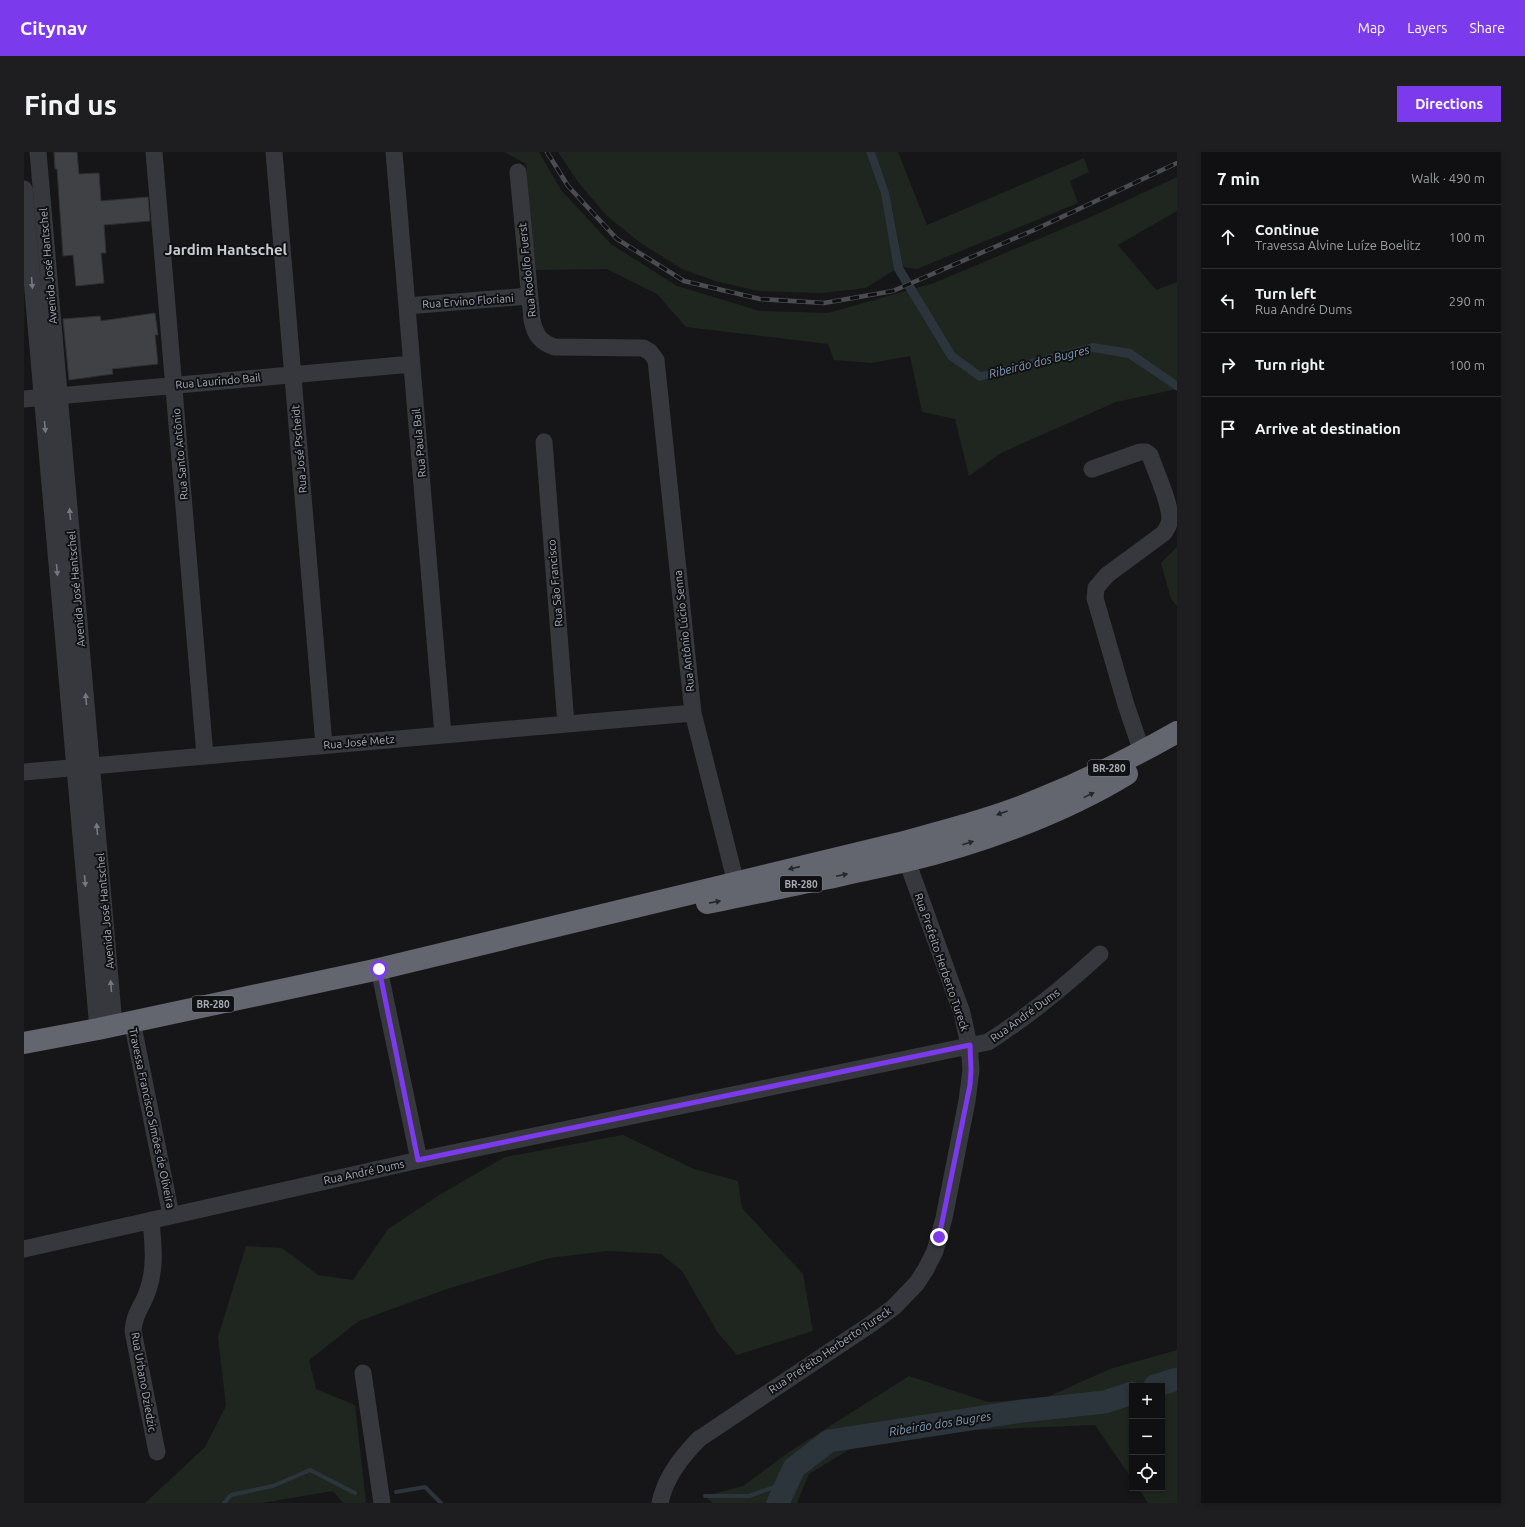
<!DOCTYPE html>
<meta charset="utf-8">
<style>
:root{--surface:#101012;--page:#1e1e20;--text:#f1f3f6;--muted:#9c9d9f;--line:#303032;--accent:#7c3aed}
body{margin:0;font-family:Ubuntu,sans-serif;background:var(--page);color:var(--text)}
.controls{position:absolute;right:12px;bottom:12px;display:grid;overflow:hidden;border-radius:0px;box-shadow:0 2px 6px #0003}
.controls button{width:36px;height:36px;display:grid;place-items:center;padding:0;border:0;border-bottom:1px solid var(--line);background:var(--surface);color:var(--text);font:20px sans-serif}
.stop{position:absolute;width:12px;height:12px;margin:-9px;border:3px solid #7c3aed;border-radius:50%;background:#fff}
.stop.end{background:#7c3aed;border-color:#fff;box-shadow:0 1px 4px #0008}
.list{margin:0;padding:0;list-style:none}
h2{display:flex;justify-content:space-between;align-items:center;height:52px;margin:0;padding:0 16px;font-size:17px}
h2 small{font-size:13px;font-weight:400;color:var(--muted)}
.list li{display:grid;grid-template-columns:26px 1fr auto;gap:12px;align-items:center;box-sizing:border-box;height:64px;padding:0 16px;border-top:1px solid var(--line)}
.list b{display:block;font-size:15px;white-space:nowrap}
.list p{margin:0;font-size:13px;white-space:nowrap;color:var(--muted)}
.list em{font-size:13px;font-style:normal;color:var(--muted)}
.icon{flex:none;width:22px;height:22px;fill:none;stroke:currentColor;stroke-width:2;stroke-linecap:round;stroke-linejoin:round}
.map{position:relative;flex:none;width:1153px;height:1351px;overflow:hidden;border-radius:0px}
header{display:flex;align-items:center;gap:24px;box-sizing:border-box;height:56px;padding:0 20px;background:var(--accent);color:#fff}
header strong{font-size:19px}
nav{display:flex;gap:22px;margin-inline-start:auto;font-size:14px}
.intro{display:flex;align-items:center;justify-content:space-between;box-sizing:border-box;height:96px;padding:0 24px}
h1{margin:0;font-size:28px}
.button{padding:10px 18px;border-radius:0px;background:var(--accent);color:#fff;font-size:14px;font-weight:700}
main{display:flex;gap:24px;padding:0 24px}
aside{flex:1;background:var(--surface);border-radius:0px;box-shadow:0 2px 6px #0003}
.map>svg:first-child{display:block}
.green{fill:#1e261f}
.water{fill:#2c353c}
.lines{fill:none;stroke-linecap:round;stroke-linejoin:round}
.stream{stroke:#2c353c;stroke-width:4}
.river{stroke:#2c353c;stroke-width:23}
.building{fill:#404145;stroke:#303034}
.minor{stroke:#37383d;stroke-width:17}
.highway{stroke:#63666e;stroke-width:22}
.rail-casing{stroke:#4a4c52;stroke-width:4.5}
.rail{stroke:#111113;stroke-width:3;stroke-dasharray:9;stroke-linecap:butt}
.oneway{fill:#757881}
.oneway2{fill:#26262a}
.route{stroke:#7c3aed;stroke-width:5}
.labels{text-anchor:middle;stroke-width:4;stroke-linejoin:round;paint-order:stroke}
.shield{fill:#111113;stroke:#7b7e86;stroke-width:1}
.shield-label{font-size:10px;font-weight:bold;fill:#a8adb8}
.street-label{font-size:11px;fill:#a8adb8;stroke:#111113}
.water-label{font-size:12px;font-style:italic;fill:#7f9bb3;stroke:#111113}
.district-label{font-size:15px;font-weight:bold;fill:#c9ccd4;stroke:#111113}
</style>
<header>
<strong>Citynav</strong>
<nav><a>Map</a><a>Layers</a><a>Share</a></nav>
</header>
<div class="intro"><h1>Find us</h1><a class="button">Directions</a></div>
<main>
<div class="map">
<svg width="1153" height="1351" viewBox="0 0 1153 1351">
<rect width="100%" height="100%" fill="#161618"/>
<path class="green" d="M 480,0 L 515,0 L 537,38 L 587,92 L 653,134 L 736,159 L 804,161 L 910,131 L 1069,64 L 1153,25 L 1153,59 L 1094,93 L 1132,138 L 1153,130 L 1153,237 L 1092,250 L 977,301 L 945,324 L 931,267 L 898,260 L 886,204 L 847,211 L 810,208 L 804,192 L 662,175 L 633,142 L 583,117 L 510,118 L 502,12 Z
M 534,0 L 842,0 L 857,42 L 870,118 L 842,136 L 798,141 L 734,139 L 691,129 L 658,117 L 618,92 L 583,64 L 554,30 Z
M 851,0 L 874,0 L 903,73 L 1060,6 L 1065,20 L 1046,29 L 1054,51 L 893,117 L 879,115 L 865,40 Z
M 1153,395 L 1153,454 L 1147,447 L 1137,411 Z
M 599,983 L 670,1017 L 714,1029 L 718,1056 L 779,1122 L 789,1179 L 713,1203 L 694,1181 L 658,1119 L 637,1102 L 583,1099 L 525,1106 L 423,1137 L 335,1169 L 285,1208 L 292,1237 L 331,1253 L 342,1351 L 319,1351 L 309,1339 L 238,1351 L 121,1351 L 181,1295 L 202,1254 L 194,1185 L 222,1094 L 258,1096 L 294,1123 L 329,1128 L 364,1077 L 417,1042 L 481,1005 Z
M 1153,1198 L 1153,1351 L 1124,1351 L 1114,1336 L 1138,1336 L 1138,1234 L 1108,1234 L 1108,1327 L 1071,1273 L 905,1280 L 831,1294 L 785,1322 L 773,1351 L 688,1351 L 681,1344 L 719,1334 L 765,1300 L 885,1224 L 964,1250 L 1021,1246 L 1086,1217 Z"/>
<path class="water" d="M 842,0 L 851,0 L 865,40 L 879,115 L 931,201 L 957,220 L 1069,191 L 1107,197 L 1153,229 L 1153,239 L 1104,206 L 1069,200 L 955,229 L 924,207 L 870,118 L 857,42 Z"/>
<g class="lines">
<path class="stream" d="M 372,1340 L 401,1335 L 417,1351
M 681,1344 L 725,1344 L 764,1330
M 200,1351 L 207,1343 L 249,1334 L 286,1318 L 331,1341"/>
<path class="river" d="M 1131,1234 L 1153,1227
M 754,1351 L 770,1316 L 805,1289 L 998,1259 L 1081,1250 L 1108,1241"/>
</g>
<path class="building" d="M 30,0 L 53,0 L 55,22 L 75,21 L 77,49 L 124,45 L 126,69 L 80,73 L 82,101 L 77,101 L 80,131 L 52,134 L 49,103 L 39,104 L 33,17 L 31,17 Z
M 131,161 L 134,183 L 131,183 L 134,212 L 88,217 L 89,222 L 45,228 L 39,167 L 76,164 L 77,169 Z"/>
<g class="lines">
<path class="minor" d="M 14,0 L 90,873
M 130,0 L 181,604
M 250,0 L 300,593
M 370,0 L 419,583
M 494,20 L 508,168 C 511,183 517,191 531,195 L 619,196 L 626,200 L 632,208 L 669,561 L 715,743
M 0,37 L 74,877
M 383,154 L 505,144
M 0,247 L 388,212
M 520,290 L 542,572
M 1068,317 L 1116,300 L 1122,300 L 1126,303 C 1132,321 1145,347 1146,366 C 1146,372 1143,376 1140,381 L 1083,423 L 1072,436 L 1071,446 L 1102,553 L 1118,600
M 0,620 L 669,561
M 355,817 L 395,1008
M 108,869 L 147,1063
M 127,1068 C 129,1092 132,1115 124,1138 C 119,1154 110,1161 109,1179 L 133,1300
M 0,1097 L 395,1008 L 964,890 C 1005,864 1041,834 1076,802
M 339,1221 L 358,1351
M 636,1351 C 641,1326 657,1305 675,1287 L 847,1172 L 870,1155 L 893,1131 L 902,1117 L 911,1099 L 920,1066 L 943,949 L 947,918 L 945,893 L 938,861 L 879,698"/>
<path class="highway" d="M 683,751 C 724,743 764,734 805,726 C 830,720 856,715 882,709 C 955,692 1039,661 1103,622
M 0,891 L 74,877 L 355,817 L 876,691 C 923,678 971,666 1016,647 C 1063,628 1109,605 1153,580"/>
<g class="rail-casing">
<path id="rail" d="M 523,0 L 544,34 L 593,87 L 660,129 L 736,147 L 800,151 L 869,139 L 1010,78 L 1153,11"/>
</g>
<use href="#rail" class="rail"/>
</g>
<defs><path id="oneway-solid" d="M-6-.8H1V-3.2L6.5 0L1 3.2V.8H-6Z"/></defs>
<g class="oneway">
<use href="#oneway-solid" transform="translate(8 131) rotate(85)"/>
<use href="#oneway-solid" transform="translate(21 275) rotate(85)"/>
<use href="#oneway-solid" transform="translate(46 362) rotate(-95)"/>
<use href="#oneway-solid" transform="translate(33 418) rotate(85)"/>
<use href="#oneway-solid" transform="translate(62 547) rotate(-95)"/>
<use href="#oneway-solid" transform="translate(73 677) rotate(-95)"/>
<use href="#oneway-solid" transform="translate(61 729) rotate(85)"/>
<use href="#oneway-solid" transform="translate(87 834) rotate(-95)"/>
</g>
<g class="oneway2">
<use href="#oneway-solid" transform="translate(1065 643) rotate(-26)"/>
<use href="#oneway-solid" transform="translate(978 661) rotate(160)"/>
<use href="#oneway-solid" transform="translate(944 691) rotate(-17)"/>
<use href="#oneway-solid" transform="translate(770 716) rotate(167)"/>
<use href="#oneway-solid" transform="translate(818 723) rotate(-12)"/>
<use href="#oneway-solid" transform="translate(691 750) rotate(-11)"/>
</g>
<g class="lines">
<path class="route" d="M 355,817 L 394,1008 L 946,893 L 947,918 L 946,933 L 915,1085"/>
</g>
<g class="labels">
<g class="shield">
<rect x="1064" y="608" width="42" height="16" rx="3"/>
<rect x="756" y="724" width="42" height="16" rx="3"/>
<rect x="168" y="844" width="42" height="16" rx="3"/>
</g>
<g class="shield-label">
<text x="1085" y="620">BR-280</text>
<text x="777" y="736">BR-280</text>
<text x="189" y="856">BR-280</text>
</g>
<g class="street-label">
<text transform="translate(24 114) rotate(-95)" y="4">Avenida José Hantschel</text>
<text transform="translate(503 118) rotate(-96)" y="4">Rua Rodolfo Fuerst</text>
<text transform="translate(444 149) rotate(-4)" y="4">Rua Ervino Floriani</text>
<text transform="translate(194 229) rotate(-5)" y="4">Rua Laurindo Bail</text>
<text transform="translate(395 291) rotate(-95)" y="4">Rua Paula Bail</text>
<text transform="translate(275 297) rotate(-95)" y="4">Rua José Pscheidt</text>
<text transform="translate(156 302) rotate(-95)" y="4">Rua Santo Antônio</text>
<text transform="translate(531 431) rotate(-95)" y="4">Rua São Francisco</text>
<text transform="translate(52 437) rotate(-95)" y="4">Avenida José Hantschel</text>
<text transform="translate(660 479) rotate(-96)" y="4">Rua Antônio Lúcio Senna</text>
<text transform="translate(335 590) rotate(-5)" y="4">Rua José Metz</text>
<text transform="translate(81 759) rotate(-95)" y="4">Avenida José Hantschel</text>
<text transform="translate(918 810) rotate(71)" y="4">Rua Prefeito Herberto Tureck</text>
<text transform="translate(1001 863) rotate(-36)" y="4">Rua André Dums</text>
<text transform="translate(128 966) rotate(78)" y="4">Travessa Francisco Simões de Oliveira</text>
<text transform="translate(340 1020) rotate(-12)" y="4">Rua André Dums</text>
<text transform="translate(806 1198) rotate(-34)" y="4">Rua Prefeito Herberto Tureck</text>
<text transform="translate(120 1230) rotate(80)" y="4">Rua Urbano Dziedzic</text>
</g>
<g class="water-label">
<text transform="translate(1015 210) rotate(-14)" y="4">Ribeirão dos Bugres</text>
<text transform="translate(916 1272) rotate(-9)" y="4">Ribeirão dos Bugres</text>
</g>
<g class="district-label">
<text x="202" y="103">Jardim Hantschel</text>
</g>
</g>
</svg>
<div class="controls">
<button>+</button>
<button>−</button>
<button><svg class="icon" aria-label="locate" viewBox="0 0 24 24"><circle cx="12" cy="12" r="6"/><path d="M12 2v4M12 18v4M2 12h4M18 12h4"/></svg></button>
</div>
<div class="stop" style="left:355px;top:817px"></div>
<div class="stop end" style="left:915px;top:1085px"></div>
</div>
<aside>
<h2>7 min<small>Walk · 490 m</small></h2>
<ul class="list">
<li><svg class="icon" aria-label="ahead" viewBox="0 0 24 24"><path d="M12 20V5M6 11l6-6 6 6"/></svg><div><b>Continue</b><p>Travessa Alvine Luíze Boelitz</p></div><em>100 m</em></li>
<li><svg class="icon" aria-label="left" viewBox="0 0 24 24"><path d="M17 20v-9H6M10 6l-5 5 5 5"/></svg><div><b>Turn left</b><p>Rua André Dums</p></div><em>290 m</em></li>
<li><svg class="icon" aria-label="right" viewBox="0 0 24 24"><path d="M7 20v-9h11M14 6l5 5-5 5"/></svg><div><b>Turn right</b></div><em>100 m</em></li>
<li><svg class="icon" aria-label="arrive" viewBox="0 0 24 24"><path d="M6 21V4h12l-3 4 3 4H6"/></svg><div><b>Arrive at destination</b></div></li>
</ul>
</aside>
</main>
